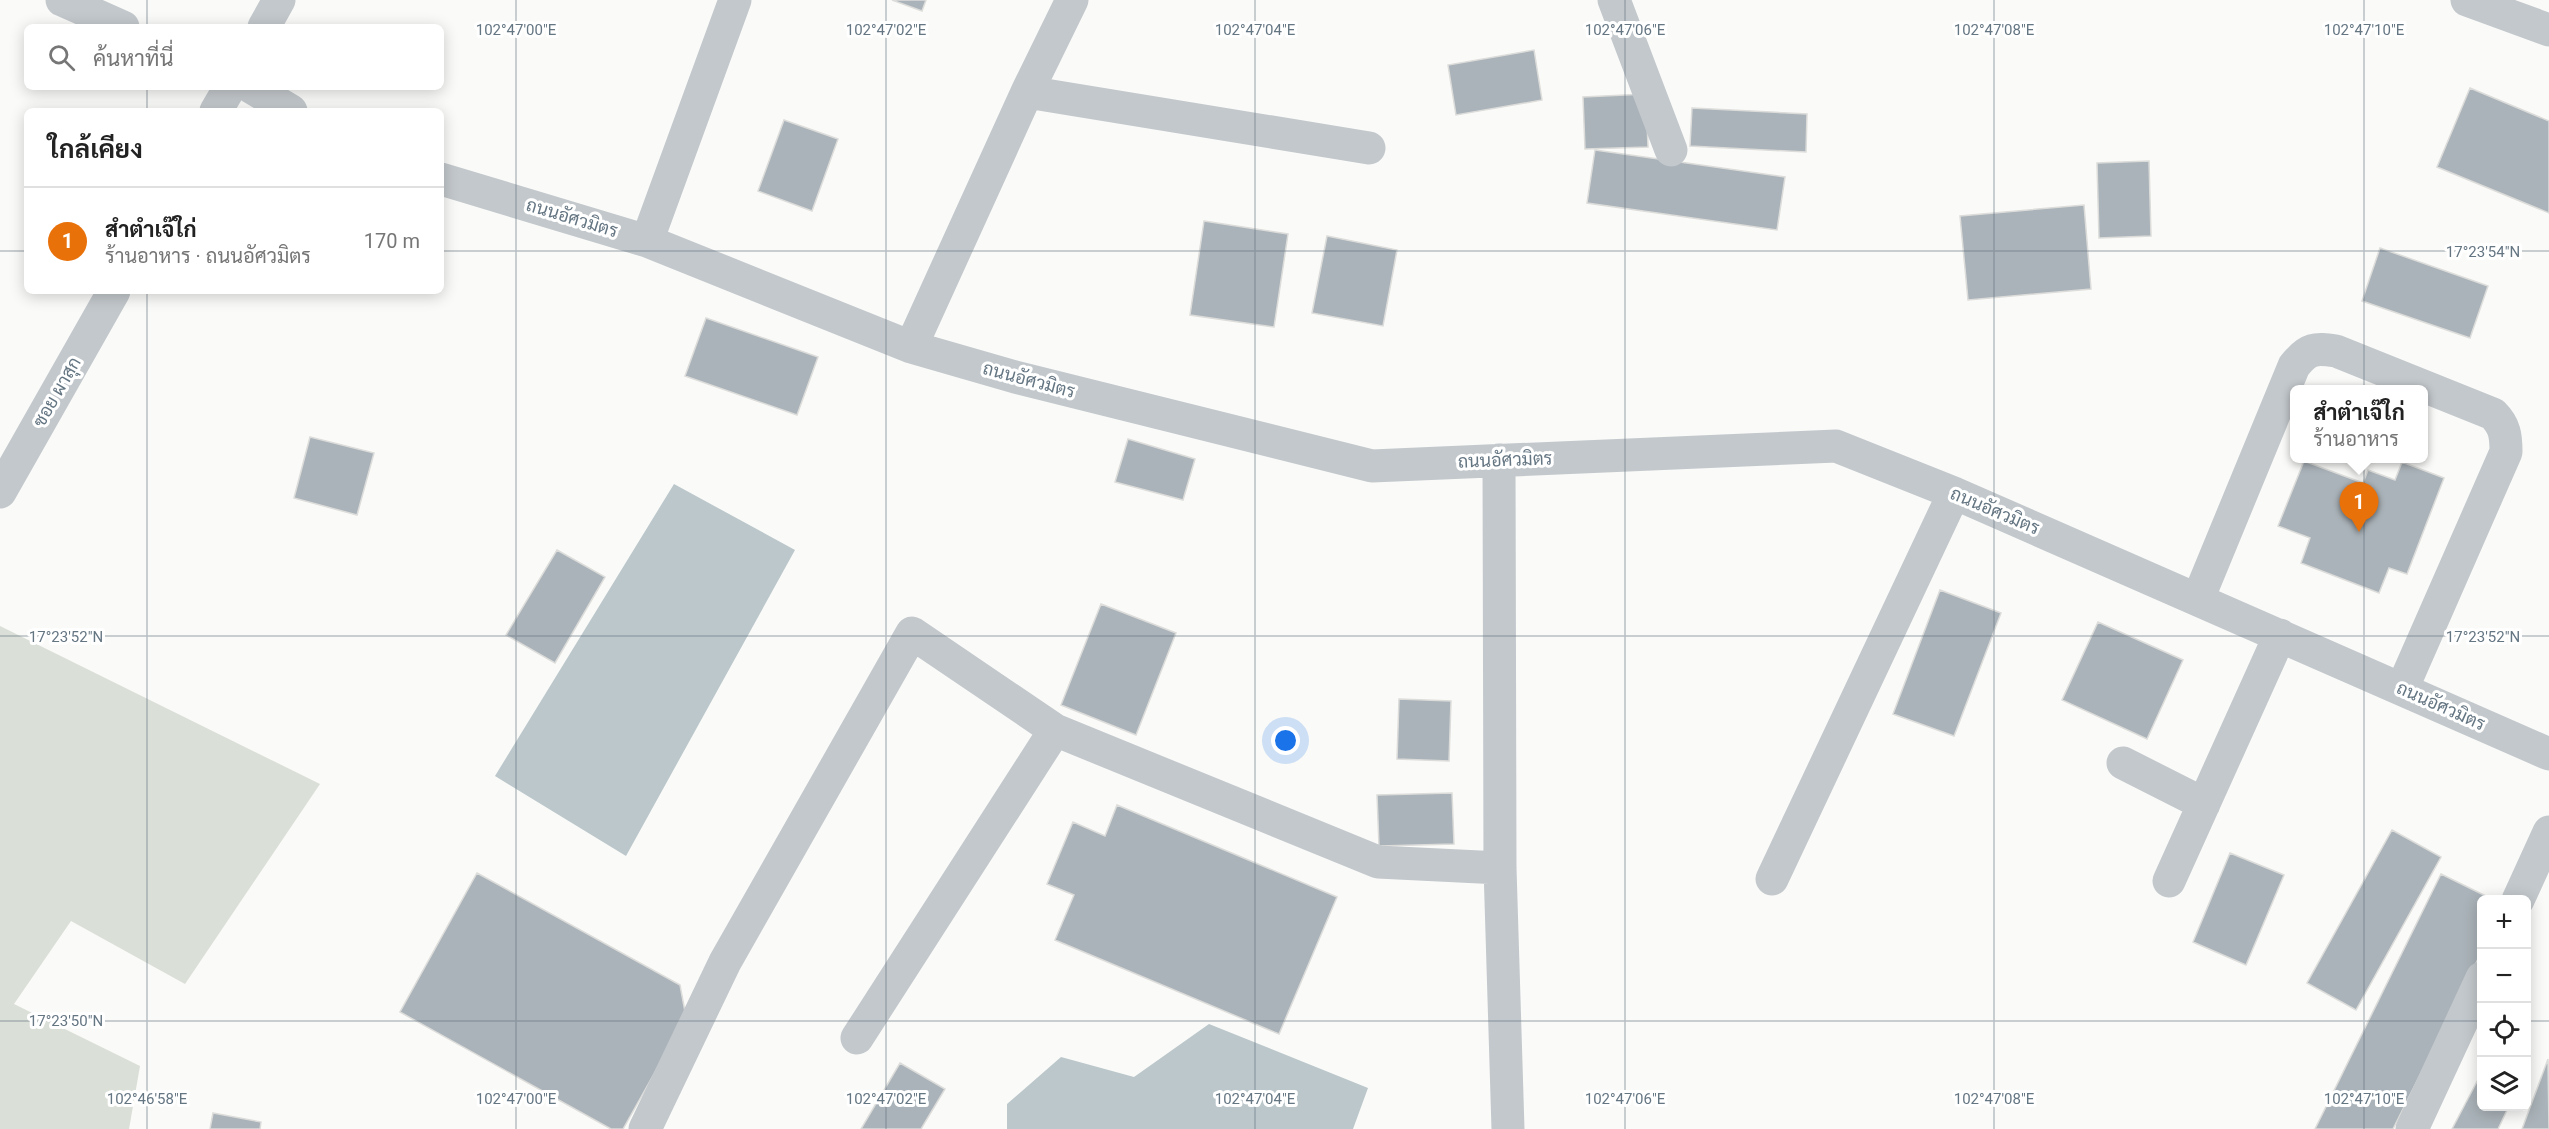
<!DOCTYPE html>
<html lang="th">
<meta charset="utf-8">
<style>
:root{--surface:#fff;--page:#f6f6f6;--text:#222;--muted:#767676;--line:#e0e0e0;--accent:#ea580c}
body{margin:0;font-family:Roboto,Sarabun,sans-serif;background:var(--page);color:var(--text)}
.controls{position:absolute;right:18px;bottom:18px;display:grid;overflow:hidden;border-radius:9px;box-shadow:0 3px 15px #0003}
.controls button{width:54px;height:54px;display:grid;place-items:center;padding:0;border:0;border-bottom:2px solid var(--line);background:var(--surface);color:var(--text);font:30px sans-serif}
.you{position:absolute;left:1286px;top:741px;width:21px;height:21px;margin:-15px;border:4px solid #fff;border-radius:50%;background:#1a73e8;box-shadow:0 0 0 9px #1a73e833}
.badge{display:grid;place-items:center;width:39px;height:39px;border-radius:50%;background:var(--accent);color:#fff;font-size:20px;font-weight:700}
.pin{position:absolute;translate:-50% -50px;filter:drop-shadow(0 2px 3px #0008)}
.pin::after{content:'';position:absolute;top:32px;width:21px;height:18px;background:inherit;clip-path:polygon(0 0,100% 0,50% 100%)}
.popup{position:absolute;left:2290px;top:385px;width:138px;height:78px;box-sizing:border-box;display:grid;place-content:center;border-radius:9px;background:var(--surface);filter:drop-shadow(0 2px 4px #0005);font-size:20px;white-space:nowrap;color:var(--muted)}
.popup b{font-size:22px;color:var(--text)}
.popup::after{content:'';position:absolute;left:50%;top:100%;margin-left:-12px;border:12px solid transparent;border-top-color:var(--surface)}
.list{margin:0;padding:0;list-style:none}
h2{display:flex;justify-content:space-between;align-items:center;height:78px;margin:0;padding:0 24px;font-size:26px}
h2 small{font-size:20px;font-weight:400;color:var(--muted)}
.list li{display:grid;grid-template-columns:39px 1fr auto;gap:18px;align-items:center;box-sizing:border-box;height:108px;padding:0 24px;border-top:2px solid var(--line)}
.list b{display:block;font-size:22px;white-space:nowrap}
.list p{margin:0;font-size:20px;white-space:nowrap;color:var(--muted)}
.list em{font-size:20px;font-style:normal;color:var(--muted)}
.icon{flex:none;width:33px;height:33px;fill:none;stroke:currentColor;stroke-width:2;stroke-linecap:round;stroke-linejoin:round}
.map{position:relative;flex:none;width:2549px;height:1129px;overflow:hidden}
.search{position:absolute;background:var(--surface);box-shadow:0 3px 15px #0003;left:24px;top:24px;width:420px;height:66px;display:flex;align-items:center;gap:15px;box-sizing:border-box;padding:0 21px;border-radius:9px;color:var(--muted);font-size:22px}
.panel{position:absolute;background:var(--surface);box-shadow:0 3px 15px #0003;left:24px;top:108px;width:420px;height:186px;border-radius:9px}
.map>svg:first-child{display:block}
.green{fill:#dadfd7}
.water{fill:#bbc7cb}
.building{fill:#aab3b9;stroke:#dcdcda;stroke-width:1.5}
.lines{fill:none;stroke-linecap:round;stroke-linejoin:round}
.minor{stroke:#c3c8cc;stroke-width:33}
.ticks{fill:none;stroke:#657683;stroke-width:1.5;stroke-opacity:0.45}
.labels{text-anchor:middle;stroke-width:6;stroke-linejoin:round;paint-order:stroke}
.street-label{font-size:18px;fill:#657683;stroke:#fff}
.ticks-label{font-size:15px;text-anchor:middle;fill:#657683;stroke:#fff;stroke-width:6;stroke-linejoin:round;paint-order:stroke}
</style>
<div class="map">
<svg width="2549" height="1129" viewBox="0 0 2549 1129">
<rect width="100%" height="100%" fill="#fafaf8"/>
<path class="green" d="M 0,626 L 320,784 L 185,984 L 71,921 L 14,1004 L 140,1066 L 129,1129 L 0,1129 Z"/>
<path class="water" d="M 674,484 L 795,550 L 626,856 L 495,776 Z
M 1209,1024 L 1368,1088 L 1353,1129 L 1007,1129 L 1007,1104 L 1061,1057 L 1134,1077 Z"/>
<path class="building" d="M 892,0 L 926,0 L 922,11 Z
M 1534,50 L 1542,100 L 1456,115 L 1448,65 Z
M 2470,88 L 2549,121 L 2549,213 L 2437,167 Z
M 1646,94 L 1648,147 L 1585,149 L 1583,97 Z
M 1692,108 L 1807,114 L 1806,152 L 1690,146 Z
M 784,120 L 838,139 L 812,211 L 758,191 Z
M 1595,150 L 1785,177 L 1777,230 L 1587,203 Z
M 2149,161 L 2151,236 L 2099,238 L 2097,163 Z
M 2084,205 L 2091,289 L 1968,300 L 1960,216 Z
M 1204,221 L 1288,234 L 1274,327 L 1190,315 Z
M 1327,236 L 1397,250 L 1383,326 L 1312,313 Z
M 2380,248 L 2488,286 L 2470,338 L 2362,301 Z
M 706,318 L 818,357 L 797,415 L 685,376 Z
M 310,437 L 374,453 L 357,515 L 294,498 Z
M 1128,439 L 1195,459 L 1183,500 L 1115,482 Z
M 2304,461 L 2363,483 L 2368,470 L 2395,480 L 2402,462 L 2444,478 L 2407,574 L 2389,568 L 2379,593 L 2301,563 L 2310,538 L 2278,526 Z
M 557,550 L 605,577 L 555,663 L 506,635 Z
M 1940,590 L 2001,613 L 1954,736 L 1893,714 Z
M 1101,604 L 1176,633 L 1136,735 L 1061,705 Z
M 2098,622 L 2183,660 L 2147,739 L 2062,700 Z
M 1399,699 L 1451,701 L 1449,761 L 1397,759 Z
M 1452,793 L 1454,844 L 1379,846 L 1377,795 Z
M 1117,805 L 1337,897 L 1279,1034 L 1055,940 L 1074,895 L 1047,884 L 1073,822 L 1105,836 Z
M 2392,830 L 2441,857 L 2356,1010 L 2307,983 Z
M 2230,853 L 2284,875 L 2246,965 L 2193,942 Z
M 477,873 L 680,985 L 686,1017 L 623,1129 L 611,1129 L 400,1012 Z
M 2441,874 L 2494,900 L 2482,900 L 2482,951 L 2393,1129 L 2315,1129 Z
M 2548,1059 L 2549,1129 L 2522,1129 Z
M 900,1063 L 945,1089 L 921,1129 L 861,1129 Z
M 2482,1072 L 2482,1106 L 2509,1106 L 2498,1129 L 2452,1129 Z
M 213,1113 L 261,1122 L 260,1129 L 210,1129 Z"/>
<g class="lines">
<path class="minor" d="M 62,0 L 123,27
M 1614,0 L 1671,150
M 2467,0 L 2549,30
M 264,27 L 279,0
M 251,87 L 291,111
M 1027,92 L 1369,148
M 216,111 L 230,87
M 441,179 L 647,241 L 911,347 L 1015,377 L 1372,466 L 1836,446 L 1954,493 L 2549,754
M 647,241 L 735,0
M 911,347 L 1027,92 L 1072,0
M 1499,460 L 1500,868 L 1508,1129
M 0,492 L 114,291
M 2198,599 L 2294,366 C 2308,348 2315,348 2336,351 L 2493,414 C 2505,426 2506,436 2506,452 L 2402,689
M 2123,763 L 2204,804
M 1772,879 L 1954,493
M 2169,881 L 2280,635
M 2518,900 L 2549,832
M 857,1038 L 1055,730
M 645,1129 L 725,962 L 912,633 L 1055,730 L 1378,862 L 1500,868
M 2412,1129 L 2482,978"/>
</g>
<path class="ticks" d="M 147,0 L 147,27M 516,0 L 516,1129M 886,0 L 886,1129M 1255,0 L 1255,1129M 1625,0 L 1625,1129M 1994,0 L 1994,1129M 2364,0 L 2364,1129M 147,87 L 147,111M 0,251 L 27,251M 441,251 L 2549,251M 147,291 L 147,1129M 0,636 L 2549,636M 0,1021 L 2482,1021M 2526,1021 L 2549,1021"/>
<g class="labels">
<g class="street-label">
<text transform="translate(572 218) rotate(17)" y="6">ถนนอัศวมิตร</text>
<text transform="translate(1029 380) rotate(15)" y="6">ถนนอัศวมิตร</text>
<text transform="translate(57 392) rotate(-60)" y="6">ซอย ผาสุก</text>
<text transform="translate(1505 460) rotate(-2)" y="6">ถนนอัศวมิตร</text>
<text transform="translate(1995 511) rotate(23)" y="6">ถนนอัศวมิตร</text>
<text transform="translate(2441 706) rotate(24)" y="6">ถนนอัศวมิตร</text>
</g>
</g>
<g class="ticks-label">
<text x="516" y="35">102°47'00"E</text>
<text x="886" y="35">102°47'02"E</text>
<text x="1255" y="35">102°47'04"E</text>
<text x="1625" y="35">102°47'06"E</text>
<text x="1994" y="35">102°47'08"E</text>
<text x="2364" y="35">102°47'10"E</text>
<text x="2483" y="257">17°23'54"N</text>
<text x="66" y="642">17°23'52"N</text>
<text x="2483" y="642">17°23'52"N</text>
<text x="66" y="1026">17°23'50"N</text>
<text x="147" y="1104">102°46'58"E</text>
<text x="516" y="1104">102°47'00"E</text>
<text x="886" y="1104">102°47'02"E</text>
<text x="1255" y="1104">102°47'04"E</text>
<text x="1625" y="1104">102°47'06"E</text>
<text x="1994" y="1104">102°47'08"E</text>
<text x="2364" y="1104">102°47'10"E</text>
</g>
</svg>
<div class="controls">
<button>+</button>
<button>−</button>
<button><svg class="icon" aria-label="locate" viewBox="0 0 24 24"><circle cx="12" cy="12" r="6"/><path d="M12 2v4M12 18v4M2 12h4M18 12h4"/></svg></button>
<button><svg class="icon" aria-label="layers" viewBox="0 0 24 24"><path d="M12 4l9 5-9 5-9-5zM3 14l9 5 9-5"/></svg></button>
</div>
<div class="you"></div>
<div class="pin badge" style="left:2359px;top:532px;background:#e8710a">1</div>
<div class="popup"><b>สำตำเจ๊ใก่</b>ร้านอาหาร</div>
<div class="search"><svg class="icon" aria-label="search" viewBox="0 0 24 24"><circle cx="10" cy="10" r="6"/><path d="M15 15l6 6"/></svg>ค้นหาที่นี่</div>
<section class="panel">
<h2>ใกล้เคียง<small></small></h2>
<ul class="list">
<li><span class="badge" style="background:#e8710a">1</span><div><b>สำตำเจ๊ใก่</b><p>ร้านอาหาร · ถนนอัศวมิตร</p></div><em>170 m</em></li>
</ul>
</section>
</div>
